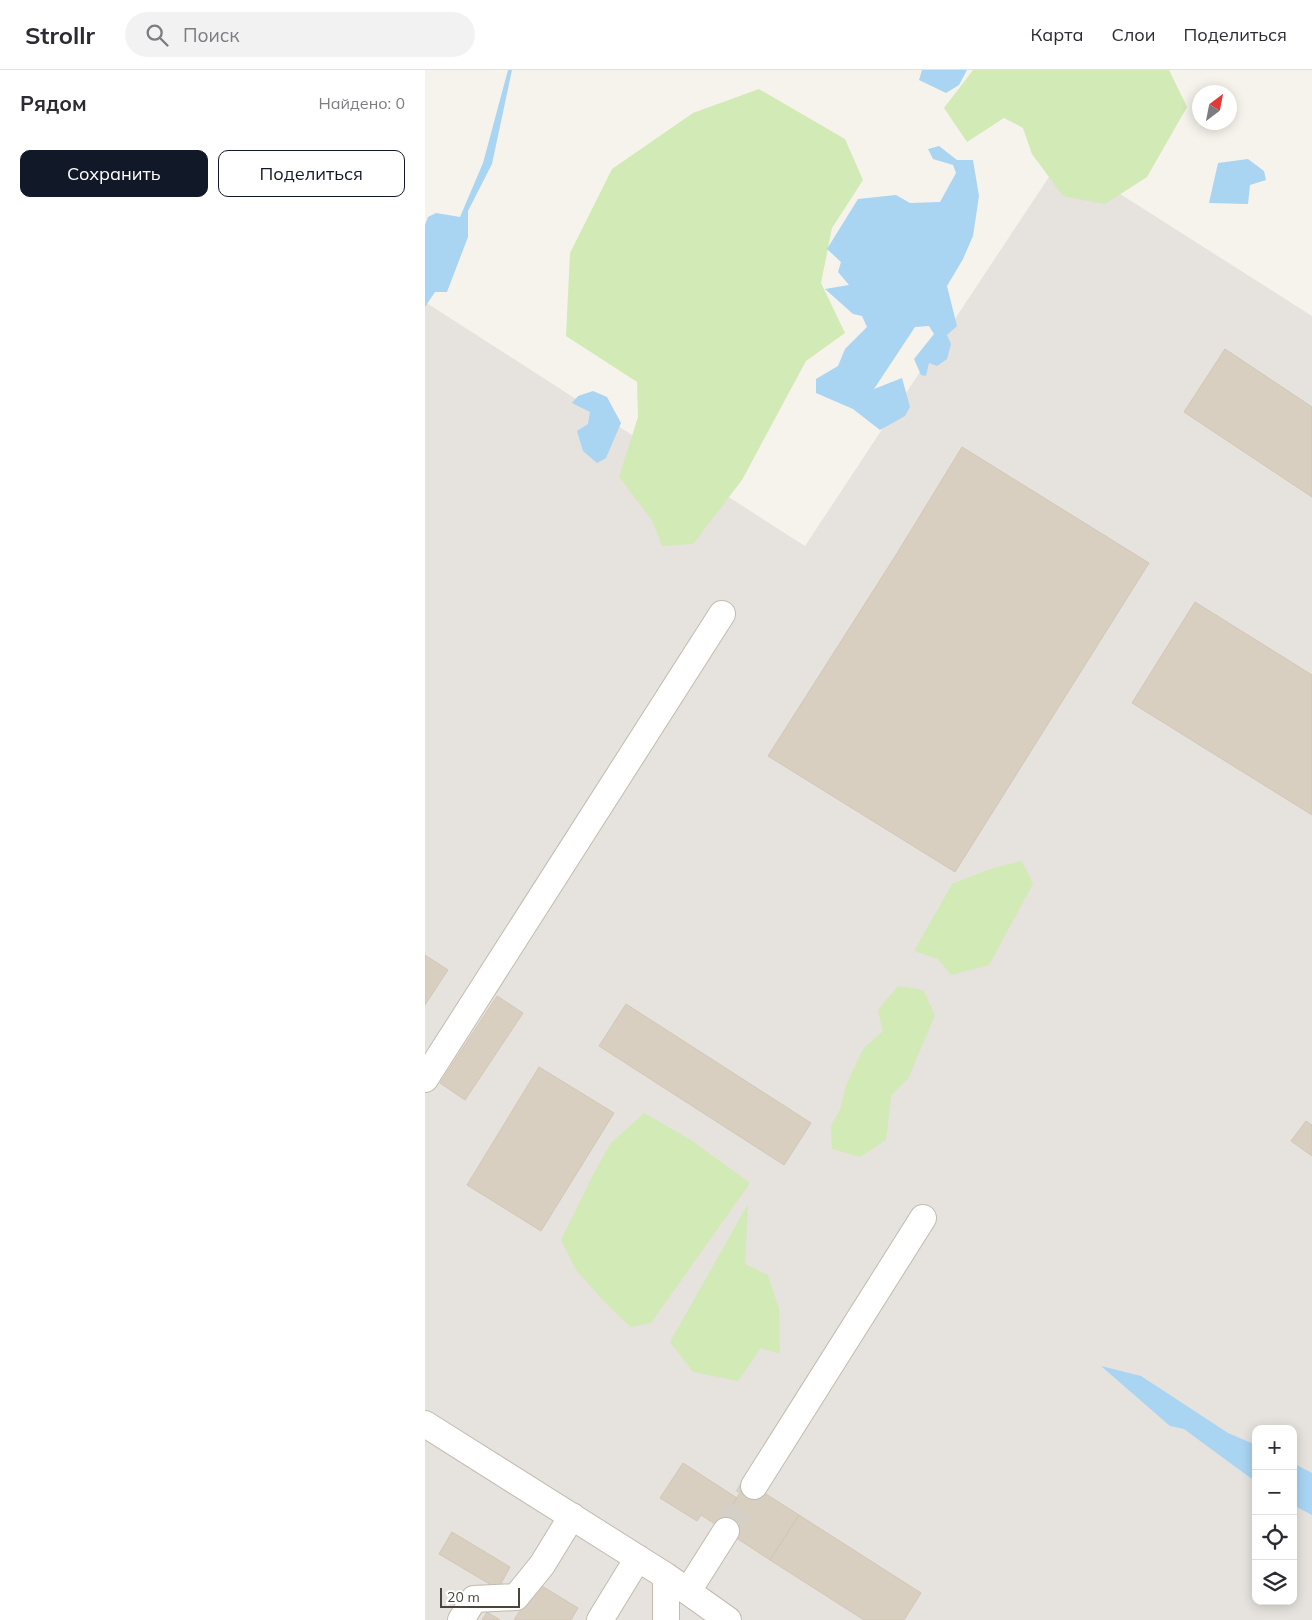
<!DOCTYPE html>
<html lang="ru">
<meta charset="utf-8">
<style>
:root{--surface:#fff;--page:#f2f2f3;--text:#2b2b33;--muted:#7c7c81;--line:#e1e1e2;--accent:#111827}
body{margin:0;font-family:Mulish,sans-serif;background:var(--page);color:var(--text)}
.controls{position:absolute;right:15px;bottom:15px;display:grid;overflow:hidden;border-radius:10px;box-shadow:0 2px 12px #0003}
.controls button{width:45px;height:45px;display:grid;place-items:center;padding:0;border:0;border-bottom:1px solid var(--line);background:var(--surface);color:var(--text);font:25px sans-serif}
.compass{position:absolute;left:767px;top:15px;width:45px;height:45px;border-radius:50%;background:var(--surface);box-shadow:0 2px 12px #0003;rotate:32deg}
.scale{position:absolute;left:15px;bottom:12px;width:80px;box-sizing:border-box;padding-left:5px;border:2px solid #4b4439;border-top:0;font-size:14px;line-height:18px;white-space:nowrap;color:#4b4439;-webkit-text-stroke:4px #fff;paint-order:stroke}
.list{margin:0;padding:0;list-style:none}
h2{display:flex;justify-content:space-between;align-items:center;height:65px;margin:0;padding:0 20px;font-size:21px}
h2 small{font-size:16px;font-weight:400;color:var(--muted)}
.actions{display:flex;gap:10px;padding:15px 20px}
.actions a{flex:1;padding:11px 0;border:1px solid var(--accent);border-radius:10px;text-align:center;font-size:18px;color:var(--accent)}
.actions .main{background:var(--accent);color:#fff}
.icon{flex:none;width:28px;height:28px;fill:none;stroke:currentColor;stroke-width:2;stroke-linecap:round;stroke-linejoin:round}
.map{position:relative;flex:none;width:887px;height:1550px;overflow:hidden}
header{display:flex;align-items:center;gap:30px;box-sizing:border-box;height:70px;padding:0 25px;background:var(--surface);border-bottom:1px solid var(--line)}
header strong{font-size:24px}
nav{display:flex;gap:28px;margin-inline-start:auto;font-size:18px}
.search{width:350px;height:45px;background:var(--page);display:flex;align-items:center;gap:12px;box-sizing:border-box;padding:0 18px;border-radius:28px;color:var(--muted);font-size:19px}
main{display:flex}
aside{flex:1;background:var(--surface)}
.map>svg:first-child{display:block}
.industrial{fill:#e6e2dd;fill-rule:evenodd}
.green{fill:#d2eab5}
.water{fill:#a9d4f2}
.building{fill:#d8cfc1;stroke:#d3c7b4}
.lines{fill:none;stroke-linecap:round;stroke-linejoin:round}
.minor-tunnel{stroke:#d4d0c8;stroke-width:26;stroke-dasharray:26 13;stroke-linecap:butt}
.minor-casing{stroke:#c2bbae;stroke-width:28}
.minor{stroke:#fff;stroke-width:26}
</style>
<header>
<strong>Strollr</strong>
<div class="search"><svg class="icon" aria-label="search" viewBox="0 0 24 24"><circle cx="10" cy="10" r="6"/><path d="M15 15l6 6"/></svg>Поиск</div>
<nav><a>Карта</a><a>Слои</a><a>Поделиться</a></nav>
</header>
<main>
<aside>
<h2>Рядом<small>Найдено: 0</small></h2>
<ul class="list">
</ul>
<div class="actions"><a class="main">Сохранить</a><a>Поделиться</a></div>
</aside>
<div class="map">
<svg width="887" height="1550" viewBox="0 0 887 1550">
<rect width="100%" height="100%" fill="#f6f3ec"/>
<path class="industrial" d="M 637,87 L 887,246 L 887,1550 L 0,1550 L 0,232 L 380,476 ZM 831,1359 L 868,1359 L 868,1531 L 831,1531 Z"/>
<path class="green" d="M 548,0 L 744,0 L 762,37 L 722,107 L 680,134 L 638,126 L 607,84 L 598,58 L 579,48 L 542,72 L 519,38 Z
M 334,19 L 420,69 L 438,110 L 407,158 L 396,213 L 420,263 L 381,291 L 317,410 L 268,474 L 237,476 L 227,450 L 194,407 L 213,347 L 212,312 L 141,266 L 145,183 L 187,99 L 268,43 Z
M 597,791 L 608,814 L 564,895 L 526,905 L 513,889 L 489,881 L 527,814 L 568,798 Z
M 473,916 L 498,920 L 510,945 L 483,1009 L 466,1026 L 461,1070 L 435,1087 L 407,1079 L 406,1056 L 415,1040 L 421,1015 L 438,979 L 458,961 L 453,940 Z
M 219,1043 L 266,1070 L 325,1113 L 226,1253 L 205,1257 L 176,1228 L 151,1200 L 136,1170 L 167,1107 L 185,1074 Z
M 323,1134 L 320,1194 L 343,1205 L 354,1239 L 355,1284 L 336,1278 L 313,1311 L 268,1302 L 245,1272 Z"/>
<path class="water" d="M 83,0 L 87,0 L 67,94 L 43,141 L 43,167 L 22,222 L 10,222 L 0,237 L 0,155 L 3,147 L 11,143 L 35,147 L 58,93 Z
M 497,0 L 542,0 L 534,15 L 521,23 L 494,10 Z
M 514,76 L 532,90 L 548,90 L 554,126 L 548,166 L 538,189 L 522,216 L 532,256 L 522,265 L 526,274 L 522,289 L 512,296 L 504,293 L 501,306 L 496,305 L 489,289 L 509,264 L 504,256 L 490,257 L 449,319 L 477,308 L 485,337 L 480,346 L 455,360 L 428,339 L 391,323 L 391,309 L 413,296 L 420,279 L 442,257 L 437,246 L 428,244 L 400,219 L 424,215 L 413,202 L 416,192 L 402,179 L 433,129 L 471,125 L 485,133 L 515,132 L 531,103 L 528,95 L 508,89 L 503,79 Z
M 823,89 L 839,101 L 841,110 L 825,115 L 823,134 L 784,133 L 793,93 Z
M 168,321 L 182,327 L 196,353 L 181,388 L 172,393 L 158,381 L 152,361 L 163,354 L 165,342 L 147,333 L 153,326 Z
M 676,1296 L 716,1306 L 803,1363 L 831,1375 L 831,1412 L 759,1359 L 745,1356 Z
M 868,1393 L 887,1403 L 887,1445 L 868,1435 Z"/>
<path class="building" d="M 800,279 L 887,337 L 887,427 L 759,342 Z
M 537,377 L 724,493 L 530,802 L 343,686 L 471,485 Z
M 770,532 L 887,605 L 887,745 L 707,633 Z
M 0,885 L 23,900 L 0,935 Z
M 72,926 L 98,943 L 40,1030 L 15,1013 Z
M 201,934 L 386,1053 L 359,1095 L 174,976 Z
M 114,997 L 189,1043 L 116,1161 L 42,1115 Z
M 881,1051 L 887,1055 L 887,1086 L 866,1071 Z
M 258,1393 L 312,1428 L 293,1456 L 276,1445 L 272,1451 L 235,1428 Z
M 322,1412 L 374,1445 L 345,1490 L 293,1456 Z
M 374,1445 L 496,1523 L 479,1550 L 439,1550 L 345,1490 Z
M 27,1462 L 85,1497 L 73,1519 L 14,1484 Z
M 112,1513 L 153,1538 L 146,1550 L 89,1550 Z
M 62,1542 L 75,1550 L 57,1550 Z"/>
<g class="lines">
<path class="minor-tunnel" d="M 301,1461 L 329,1416"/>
<g class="minor-casing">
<path id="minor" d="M 0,1009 L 297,544
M 0,1354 L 241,1506 L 303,1550
M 329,1416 L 498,1148
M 241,1506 L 241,1550
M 263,1521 L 301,1461
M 36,1550 L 49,1529 L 91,1527 L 117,1495 L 147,1446
M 175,1550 L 213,1488"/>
</g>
<use href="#minor" class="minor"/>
</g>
</svg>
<div class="controls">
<button>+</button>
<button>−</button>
<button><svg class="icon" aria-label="locate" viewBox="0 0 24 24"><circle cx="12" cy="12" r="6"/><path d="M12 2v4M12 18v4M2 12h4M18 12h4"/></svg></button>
<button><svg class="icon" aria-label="layers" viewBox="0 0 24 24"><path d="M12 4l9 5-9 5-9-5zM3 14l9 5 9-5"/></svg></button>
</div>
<svg class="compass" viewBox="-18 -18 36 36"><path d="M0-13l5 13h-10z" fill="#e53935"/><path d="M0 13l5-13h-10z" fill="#7c7c81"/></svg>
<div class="scale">20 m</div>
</div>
</main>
